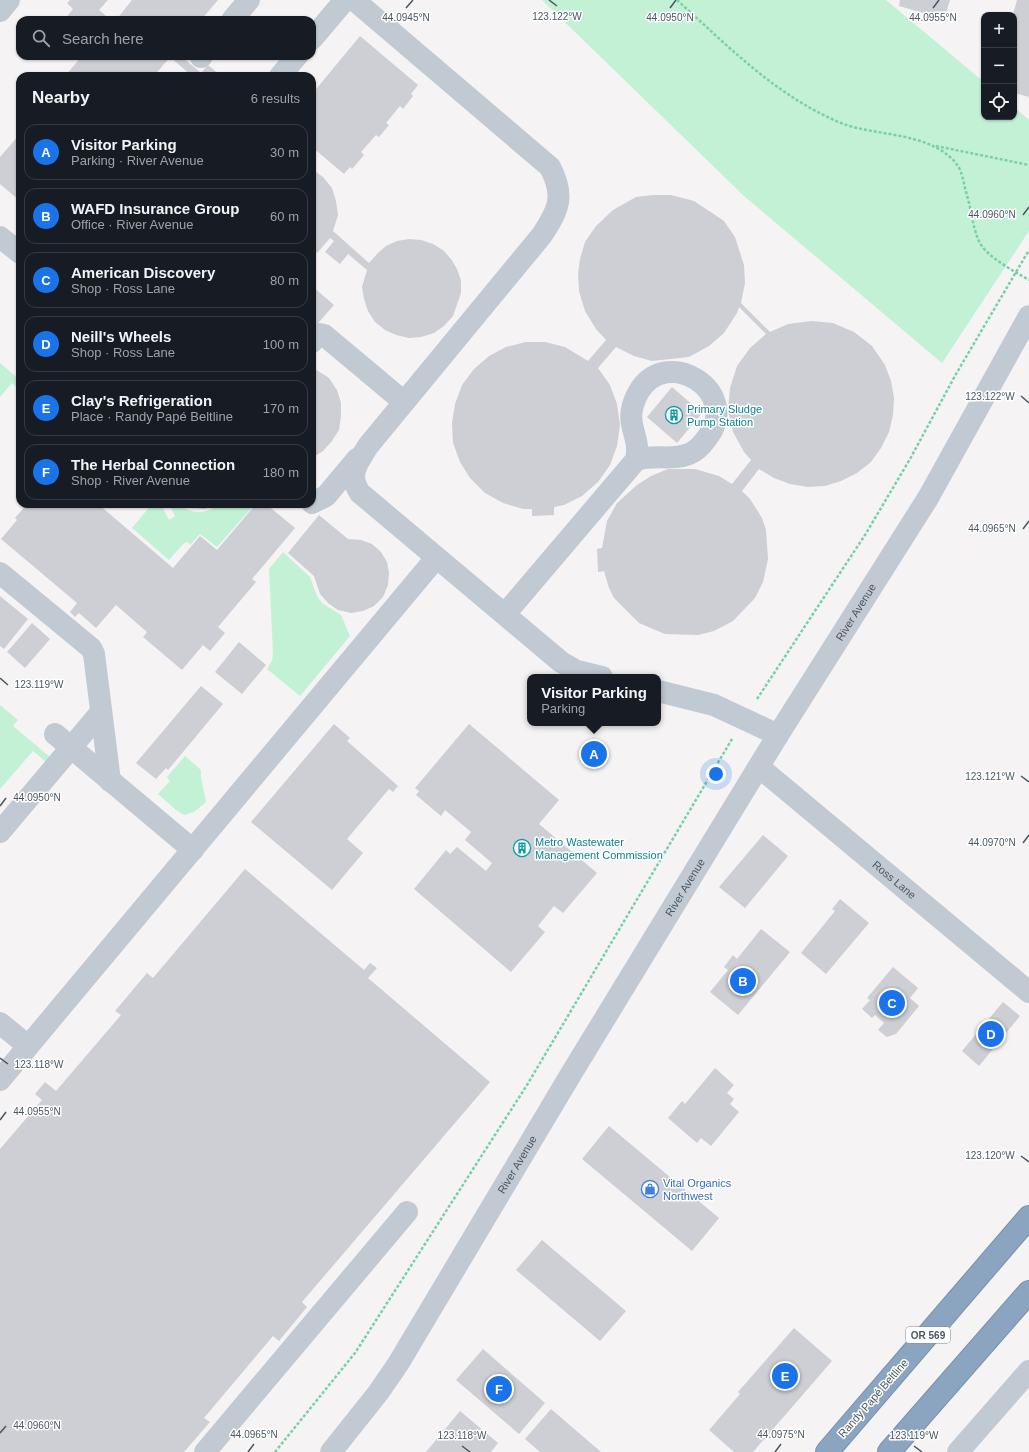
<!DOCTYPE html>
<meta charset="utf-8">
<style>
:root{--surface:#171b24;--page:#20242c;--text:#f1f3f6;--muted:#9ea1a6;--line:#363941;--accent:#1a73e8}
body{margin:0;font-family:Helvetica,sans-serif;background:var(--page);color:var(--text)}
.controls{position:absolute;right:12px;top:12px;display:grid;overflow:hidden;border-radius:8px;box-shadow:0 1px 3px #0004}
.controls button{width:36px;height:36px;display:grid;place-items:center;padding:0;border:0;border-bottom:1px solid var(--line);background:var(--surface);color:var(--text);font:20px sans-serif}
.you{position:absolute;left:716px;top:774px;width:14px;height:14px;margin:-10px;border:3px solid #fff;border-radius:50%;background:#1a73e8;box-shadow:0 0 0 6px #1a73e833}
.badge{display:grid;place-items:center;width:26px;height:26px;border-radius:50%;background:var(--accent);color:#fff;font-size:13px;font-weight:700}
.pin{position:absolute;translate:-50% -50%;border:2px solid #fff;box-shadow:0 1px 4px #0006}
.popup{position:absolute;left:527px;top:674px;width:134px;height:52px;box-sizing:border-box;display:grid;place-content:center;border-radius:8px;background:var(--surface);filter:drop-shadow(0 1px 3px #0005);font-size:13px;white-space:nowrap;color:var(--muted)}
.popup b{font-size:15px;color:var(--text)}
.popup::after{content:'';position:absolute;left:50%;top:100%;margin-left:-8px;border:8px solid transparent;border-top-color:var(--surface)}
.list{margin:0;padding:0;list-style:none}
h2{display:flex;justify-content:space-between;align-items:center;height:52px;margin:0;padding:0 16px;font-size:17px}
h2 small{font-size:13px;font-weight:400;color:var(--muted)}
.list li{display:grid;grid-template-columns:26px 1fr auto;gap:12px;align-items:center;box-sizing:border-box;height:56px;margin:0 8px 8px;padding:0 8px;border:1px solid var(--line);border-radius:12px}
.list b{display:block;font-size:15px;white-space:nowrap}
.list p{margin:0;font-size:13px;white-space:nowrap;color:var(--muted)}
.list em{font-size:13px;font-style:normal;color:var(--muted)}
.icon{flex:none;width:22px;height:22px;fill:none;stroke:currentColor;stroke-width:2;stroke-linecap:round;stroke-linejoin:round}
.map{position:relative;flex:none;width:1029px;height:1452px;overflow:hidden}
.search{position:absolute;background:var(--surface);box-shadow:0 1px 3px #0004;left:16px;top:16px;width:300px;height:44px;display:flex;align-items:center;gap:10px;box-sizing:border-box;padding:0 14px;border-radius:12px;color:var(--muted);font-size:15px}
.panel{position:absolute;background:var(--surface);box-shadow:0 1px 3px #0004;left:16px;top:72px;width:300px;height:436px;border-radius:12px}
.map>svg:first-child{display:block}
.green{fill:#c3f1d5}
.building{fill:#cdcfd5}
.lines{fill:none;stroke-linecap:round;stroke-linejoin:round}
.highway-casing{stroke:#7690ad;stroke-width:24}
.path{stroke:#7ad0a6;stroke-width:2.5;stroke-dasharray:3 2;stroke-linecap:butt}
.minor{stroke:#c1cad2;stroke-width:22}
.highway{stroke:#8ba5c1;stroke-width:22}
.ticks{fill:none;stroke:#4a5661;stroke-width:1.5}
.labels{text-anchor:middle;stroke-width:3;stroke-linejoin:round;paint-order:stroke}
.shield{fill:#fff;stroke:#808990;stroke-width:1}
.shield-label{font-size:10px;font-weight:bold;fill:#4a5661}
.culture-label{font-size:11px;fill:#0d838f;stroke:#fff;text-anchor:start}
.street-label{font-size:11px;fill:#4a5661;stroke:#fff}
.shop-label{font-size:11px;fill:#366cbe;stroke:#fff;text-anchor:start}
.ticks-label{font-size:10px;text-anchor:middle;fill:#4a5661;stroke:#fff;stroke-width:3;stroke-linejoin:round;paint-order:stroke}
</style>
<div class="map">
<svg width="1029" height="1452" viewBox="0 0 1029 1452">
<rect width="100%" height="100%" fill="#f5f3f3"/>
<path class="green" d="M 542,0 L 886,0 L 984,82 L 984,117 L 1014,117 L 1014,107 L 1029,120 L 1029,231 L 942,363 L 744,196 Z
M 0,363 L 20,380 L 20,390 L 12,383 L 0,397 Z
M 152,504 L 161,504 L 169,520 L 175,516 L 169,504 C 181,504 187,512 199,512 C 208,512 214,507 223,504 C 232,502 245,504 255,504 L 217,547 L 200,534 L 190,545 L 188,542 L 184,543 L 169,560 L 132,528 Z
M 283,552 L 310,577 L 317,596 L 322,603 L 341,615 L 350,636 L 300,696 L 267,669 L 272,661 L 273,654 L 269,569 Z
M 0,705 L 18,720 L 13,726 L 50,757 L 46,762 L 33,751 L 0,789 Z
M 185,756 L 201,770 L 201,777 L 206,802 L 194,812 L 184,815 L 176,810 L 158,794 L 170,781 L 167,777 Z"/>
<path class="building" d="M 70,0 L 108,0 L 99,10 L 111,20 L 69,20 L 66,18 L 73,9 L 67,3 Z
M 132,0 L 218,0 L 201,20 L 116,20 Z
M 900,0 L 950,0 L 944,19 L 899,6 Z
M 1017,0 L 1029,0 L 1029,97 L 1014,93 L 1013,15 Z
M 360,36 L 418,85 L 411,94 L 413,96 L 403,109 L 400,106 L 386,123 L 389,125 L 379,137 L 376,135 L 361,152 L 364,155 L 352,169 L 350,167 L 344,174 L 312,147 L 312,94 Z
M 82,56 L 181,56 L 201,73 L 208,65 L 221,76 L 192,76 L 170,57 L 154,76 L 65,76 Z
M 20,134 L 20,201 L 0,184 L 0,157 Z
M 312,169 L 323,177 L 332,188 L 336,201 L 338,215 L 333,231 L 369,263 L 377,254 L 386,246 L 397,241 L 409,239 L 421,240 L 433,244 L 443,250 L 451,259 L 457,269 L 461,280 L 461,293 L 453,316 L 444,326 L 434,333 L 421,337 L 409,338 L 396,335 L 385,330 L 375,322 L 368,311 L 364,299 L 362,287 L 367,270 L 348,254 L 340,264 L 325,252 L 334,241 L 330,238 L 318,252 L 312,255 Z
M 653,195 L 671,195 L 694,201 L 724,221 L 735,237 L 744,265 L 745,283 L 741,303 L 770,332 L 788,324 L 811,321 L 833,323 L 854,332 L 872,346 L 885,365 L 891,381 L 894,398 L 893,415 L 889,432 L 881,448 L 871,462 L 857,473 L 841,481 L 825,486 L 808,487 L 790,484 L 774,478 L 759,469 L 742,491 L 750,499 L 762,518 L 766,530 L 768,559 L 763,582 L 755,598 L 733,621 L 714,631 L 698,635 L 665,634 L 639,623 L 614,598 L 609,588 L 604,571 L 598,572 L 597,549 L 602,548 L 607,521 L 617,503 L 637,485 L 651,476 L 668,469 L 695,469 L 719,476 L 732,484 L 751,460 L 744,452 L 733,432 L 728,410 L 730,388 L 737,366 L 750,348 L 766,334 L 739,307 L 737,313 L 724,333 L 709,346 L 689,357 L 652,361 L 634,356 L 616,347 L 598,368 L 610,385 L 617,404 L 620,425 L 617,446 L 610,465 L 598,482 L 582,496 L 564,505 L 554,507 L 554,515 L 532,516 L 532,509 L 523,509 L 503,503 L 485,493 L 470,478 L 460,462 L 453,443 L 452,423 L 455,404 L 462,385 L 474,369 L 489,356 L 506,347 L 526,342 L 545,342 L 565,347 L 588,361 L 606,340 L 596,329 L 585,311 L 579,291 L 578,274 L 580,259 L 585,242 L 596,226 L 613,210 L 636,197 Z
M 312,286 L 334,305 L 312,330 Z
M 312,367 L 329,378 L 337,390 L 341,403 L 341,416 L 339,430 L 332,441 L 323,451 L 312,458 Z
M 672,387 L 702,413 L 677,443 L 647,417 Z
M 27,504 L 98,504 L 173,568 L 200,536 L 217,550 L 256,504 L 266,504 L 295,528 L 252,579 L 256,582 L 218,627 L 225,633 L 210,651 L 203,645 L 182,670 L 143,637 L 147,632 L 116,605 L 96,628 L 79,613 L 75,617 L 70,612 L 77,603 L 1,539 L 17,520 L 15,518 Z
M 183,504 L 219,504 L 205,509 L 194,508 Z
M 319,515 L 348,539 L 361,540 L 372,544 L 381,552 L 387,562 L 389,573 L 388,585 L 383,597 L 374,606 L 363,611 L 351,613 L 338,610 L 328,603 L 320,594 L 314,576 L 288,553 Z
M 0,596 L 28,619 L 4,649 L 0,646 Z
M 32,623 L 50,639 L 25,668 L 7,652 Z
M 239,642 L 266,665 L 242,694 L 215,672 Z
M 201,686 L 223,704 L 168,770 L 166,768 L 156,779 L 136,763 Z
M 334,724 L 350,738 L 347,741 L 398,786 L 393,792 L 389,789 L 347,839 L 363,853 L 332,890 L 251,822 Z
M 469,724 L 559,800 L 539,824 L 597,873 L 563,913 L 554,906 L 538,926 L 545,932 L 511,972 L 414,889 L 446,850 L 450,854 L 457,847 L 486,871 L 492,863 L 465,840 L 471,832 L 445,810 L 441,816 L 416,795 L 419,791 L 415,788 Z
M 763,835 L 788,856 L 745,908 L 719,887 Z
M 245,869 L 364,970 L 370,963 L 377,968 L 368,978 L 490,1082 L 302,1302 L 307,1307 L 279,1341 L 273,1336 L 204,1418 L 210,1422 L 184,1452 L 0,1452 L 0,1149 L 42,1100 L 35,1094 L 45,1082 L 56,1091 L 121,1015 L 115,1011 L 147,973 L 153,978 Z
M 840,899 L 869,923 L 826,974 L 801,953 L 835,911 L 832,909 Z
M 761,929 L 790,952 L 738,1015 L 710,992 L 728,970 L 724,967 L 733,955 L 737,959 Z
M 893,967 L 918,988 L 910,998 L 919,1006 L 896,1034 L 887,1037 L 878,1030 L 884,1023 L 875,1015 L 872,1018 L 862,1009 L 870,1000 L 867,998 Z
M 1003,1002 L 1020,1016 L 979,1066 L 962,1051 Z
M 715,1068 L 734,1085 L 727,1093 L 734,1099 L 730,1104 L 739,1112 L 711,1146 L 701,1138 L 697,1143 L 668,1118 L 682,1101 L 685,1104 Z
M 609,1126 L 719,1218 L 692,1251 L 582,1159 Z
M 542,1240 L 626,1311 L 600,1341 L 516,1270 Z
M 794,1328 L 832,1361 L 753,1452 L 734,1452 L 709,1430 L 740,1394 L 738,1392 Z
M 483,1349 L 545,1403 L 519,1434 L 456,1380 Z
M 551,1409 L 601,1452 L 540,1452 L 525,1439 Z
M 460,1411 L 498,1443 L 491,1452 L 426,1452 Z"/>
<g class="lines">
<g class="highway-casing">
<path id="highway" d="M 827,1452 L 1029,1217
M 889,1452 L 1029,1292"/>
</g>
<path class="path" d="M 677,0 C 728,46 776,96 841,123 C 876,137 933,131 958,166 C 962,172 964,184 966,192 C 971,207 972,224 978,239 C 984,256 1014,271 1029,280
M 936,146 L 1029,165
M 757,699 L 865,535 L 910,459 L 956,374 L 1029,250
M 275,1452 L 355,1353 L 527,1085 L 732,739"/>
<g class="minor">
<path d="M 354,0 L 550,167 C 565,196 559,209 542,235 L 368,446 C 358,463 347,474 360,493 L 561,662 L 577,671 L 602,677"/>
<path d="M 0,11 L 9,0"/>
<path d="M 232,20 L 249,0"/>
<path d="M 312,39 L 345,0"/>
<path d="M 201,57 L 202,56"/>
<path d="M 280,76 L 297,56"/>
<path d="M 0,237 L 20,253"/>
<path d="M 312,342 L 319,334 L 324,335 L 404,402"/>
<path d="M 312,503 L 326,496 L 357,459"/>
<path d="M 0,573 L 91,648 L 94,654 L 110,781"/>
<path d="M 505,614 L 636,460 C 654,454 672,461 689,454 C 697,451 702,445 707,438 C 743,392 666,343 638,393 C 621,425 642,433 636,460"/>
<path d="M 658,691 L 714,705 L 778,735"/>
<path d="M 55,734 L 193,850"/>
<path id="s1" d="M 759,767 L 1029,992"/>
<path d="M 0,832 L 101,712"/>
<path d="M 0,1023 L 28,1046"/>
<path d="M 0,1080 L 436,558"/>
<path d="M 205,1452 L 407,1212"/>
<path id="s2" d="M 331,1452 L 378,1393 L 398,1364 L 571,1074 L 778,735 L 928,498 L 1029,316"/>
<path d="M 958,1452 L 1029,1371"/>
</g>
<use href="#highway" class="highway"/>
</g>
<path class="ticks" d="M 549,0 L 557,6M 406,8 L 413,0M 670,8 L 676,0M 933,8 L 939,0M 1023,215 L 1029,207M 1021,396 L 1029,403M 1023,529 L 1029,521M 0,678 L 8,685M 1021,776 L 1029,782M 0,806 L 6,798M 1023,843 L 1029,835M 0,1058 L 8,1064M 0,1120 L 6,1112M 1021,1156 L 1029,1162M 0,1433 L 6,1426M 462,1446 L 470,1452M 914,1446 L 922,1452M 248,1452 L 254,1444M 775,1452 L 781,1444"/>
<defs>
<g id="building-ring" transform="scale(0.9)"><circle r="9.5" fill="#fff" stroke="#0f9aa8" stroke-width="1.5"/><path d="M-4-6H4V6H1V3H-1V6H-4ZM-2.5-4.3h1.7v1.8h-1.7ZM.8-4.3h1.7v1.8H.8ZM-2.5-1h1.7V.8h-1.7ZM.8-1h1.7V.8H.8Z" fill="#0f9aa8"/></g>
<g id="shop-ring" transform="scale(0.9)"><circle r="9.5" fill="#fff" stroke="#3f7fe0" stroke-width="1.5"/><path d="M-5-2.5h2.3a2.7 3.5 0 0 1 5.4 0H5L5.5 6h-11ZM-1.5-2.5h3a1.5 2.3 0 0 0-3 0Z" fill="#3f7fe0"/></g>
</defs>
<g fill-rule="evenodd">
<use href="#building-ring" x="674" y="415"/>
<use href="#building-ring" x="522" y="848"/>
<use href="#shop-ring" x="650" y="1189"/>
</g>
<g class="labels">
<rect class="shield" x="906" y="1327" width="44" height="16" rx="3"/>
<g class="shield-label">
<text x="928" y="1339">OR 569</text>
</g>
<g class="culture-label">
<text x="687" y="413">Primary Sludge<tspan x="687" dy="13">Pump Station</tspan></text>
<text x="535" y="846">Metro Wastewater<tspan x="535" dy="13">Management Commission</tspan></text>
</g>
<g class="street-label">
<text dy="4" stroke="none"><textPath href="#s2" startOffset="991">River Avenue</textPath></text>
<text dy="4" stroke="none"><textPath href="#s1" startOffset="176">Ross Lane</textPath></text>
<text dy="4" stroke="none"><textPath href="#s2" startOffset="667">River Avenue</textPath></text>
<text dy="4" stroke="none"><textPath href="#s2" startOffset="343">River Avenue</textPath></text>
<text transform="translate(873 1398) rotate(-49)" y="4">Randy Papé Beltline</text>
</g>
<g class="shop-label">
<text x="663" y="1187">Vital Organics<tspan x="663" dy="13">Northwest</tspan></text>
</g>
</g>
<g class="ticks-label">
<text x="557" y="20">123.122°W</text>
<text x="406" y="21">44.0945°N</text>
<text x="670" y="21">44.0950°N</text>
<text x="933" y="21">44.0955°N</text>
<text x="992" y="218">44.0960°N</text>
<text x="990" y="400">123.122°W</text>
<text x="992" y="532">44.0965°N</text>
<text x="39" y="688">123.119°W</text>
<text x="990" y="780">123.121°W</text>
<text x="37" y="801">44.0950°N</text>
<text x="992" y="846">44.0970°N</text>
<text x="39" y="1068">123.118°W</text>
<text x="37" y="1115">44.0955°N</text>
<text x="990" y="1159">123.120°W</text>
<text x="37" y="1429">44.0960°N</text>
<text x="254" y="1438">44.0965°N</text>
<text x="781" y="1438">44.0975°N</text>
<text x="462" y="1439">123.118°W</text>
<text x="914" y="1439">123.119°W</text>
</g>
</svg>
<div class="controls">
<button>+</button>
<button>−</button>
<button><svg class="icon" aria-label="locate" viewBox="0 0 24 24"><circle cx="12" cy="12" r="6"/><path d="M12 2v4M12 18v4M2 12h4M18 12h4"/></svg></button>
</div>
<div class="you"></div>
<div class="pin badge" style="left:594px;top:754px">A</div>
<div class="popup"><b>Visitor Parking</b>Parking</div>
<div class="pin badge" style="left:743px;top:981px">B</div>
<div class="pin badge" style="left:892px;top:1003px">C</div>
<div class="pin badge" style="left:991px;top:1034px">D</div>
<div class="pin badge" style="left:785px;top:1376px">E</div>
<div class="pin badge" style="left:499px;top:1389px">F</div>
<div class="search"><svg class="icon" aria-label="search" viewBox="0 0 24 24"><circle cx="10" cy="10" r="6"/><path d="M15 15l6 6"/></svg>Search here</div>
<section class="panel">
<h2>Nearby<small>6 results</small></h2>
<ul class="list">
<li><span class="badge">A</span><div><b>Visitor Parking</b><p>Parking · River Avenue</p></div><em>30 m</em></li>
<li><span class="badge">B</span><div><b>WAFD Insurance Group</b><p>Office · River Avenue</p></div><em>60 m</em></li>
<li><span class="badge">C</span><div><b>American Discovery</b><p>Shop · Ross Lane</p></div><em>80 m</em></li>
<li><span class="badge">D</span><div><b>Neill's Wheels</b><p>Shop · Ross Lane</p></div><em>100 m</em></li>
<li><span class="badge">E</span><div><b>Clay's Refrigeration</b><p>Place · Randy Papé Beltline</p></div><em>170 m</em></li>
<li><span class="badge">F</span><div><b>The Herbal Connection</b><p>Shop · River Avenue</p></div><em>180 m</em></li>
</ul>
</section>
</div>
